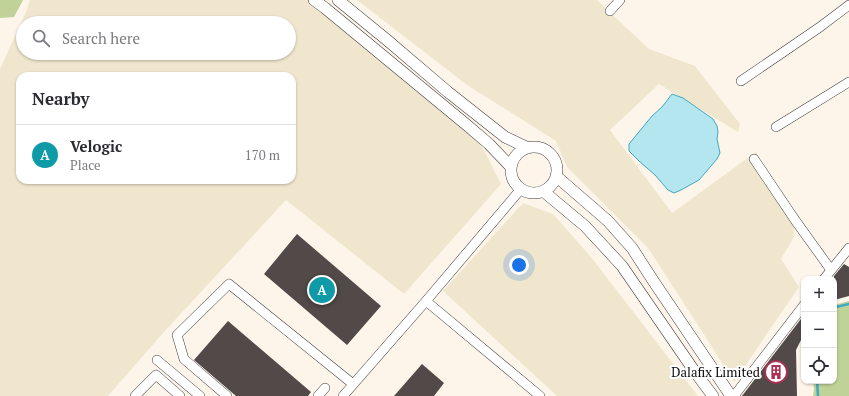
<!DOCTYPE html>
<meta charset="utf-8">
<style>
:root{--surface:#fff;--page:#f7f7f7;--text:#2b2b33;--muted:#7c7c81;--line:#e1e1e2;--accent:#db2777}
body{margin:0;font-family:"PT Serif",serif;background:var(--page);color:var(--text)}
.controls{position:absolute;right:12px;bottom:12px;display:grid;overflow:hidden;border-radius:8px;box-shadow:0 1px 3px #0004}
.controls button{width:36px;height:36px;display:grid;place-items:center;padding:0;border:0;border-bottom:1px solid var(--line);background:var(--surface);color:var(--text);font:20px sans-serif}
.you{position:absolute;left:519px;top:265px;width:14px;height:14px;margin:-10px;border:3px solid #fff;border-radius:50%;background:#1a73e8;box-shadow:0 0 0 6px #1a73e833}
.badge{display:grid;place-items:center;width:26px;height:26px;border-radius:50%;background:var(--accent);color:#fff;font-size:13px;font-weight:700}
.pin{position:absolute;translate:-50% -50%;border:2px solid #fff;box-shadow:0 1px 4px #0006}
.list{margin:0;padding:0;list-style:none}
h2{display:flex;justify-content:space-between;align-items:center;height:52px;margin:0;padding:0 16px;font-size:17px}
h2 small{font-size:13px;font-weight:400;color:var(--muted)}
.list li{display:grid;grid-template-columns:26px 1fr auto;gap:12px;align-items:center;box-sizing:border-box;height:60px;padding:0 16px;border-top:1px solid var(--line)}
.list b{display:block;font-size:15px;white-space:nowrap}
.list p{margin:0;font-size:13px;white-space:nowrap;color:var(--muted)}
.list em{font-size:13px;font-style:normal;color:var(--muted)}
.icon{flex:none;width:22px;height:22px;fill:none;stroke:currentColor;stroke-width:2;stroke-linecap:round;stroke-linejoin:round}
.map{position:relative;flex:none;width:849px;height:396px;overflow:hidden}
.search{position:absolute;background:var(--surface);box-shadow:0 1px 3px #0004;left:16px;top:16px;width:280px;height:44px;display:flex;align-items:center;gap:10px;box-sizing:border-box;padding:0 14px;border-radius:22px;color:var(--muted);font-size:15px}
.panel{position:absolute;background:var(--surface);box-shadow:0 1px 3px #0004;left:16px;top:72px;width:280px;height:112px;border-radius:12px}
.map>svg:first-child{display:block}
.farmland{fill:#f0e6cd;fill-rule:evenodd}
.forest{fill:#bfd398}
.water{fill:#b4e6f0;stroke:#41a8c0}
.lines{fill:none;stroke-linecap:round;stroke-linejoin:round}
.stream{stroke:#41a8c0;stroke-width:2.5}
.building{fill:#524a48}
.minor-casing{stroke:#3e3e3e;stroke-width:10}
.tertiary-casing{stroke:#3e3e3e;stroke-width:12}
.minor{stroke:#fff;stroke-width:9}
.tertiary{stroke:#fff;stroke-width:11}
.labels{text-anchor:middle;stroke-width:4;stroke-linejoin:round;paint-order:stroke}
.poi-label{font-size:13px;fill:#0b0b0b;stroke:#fff;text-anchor:end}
</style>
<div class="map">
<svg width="849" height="396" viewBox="0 0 849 396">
<rect width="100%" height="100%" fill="#fdf5ea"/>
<path class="farmland" d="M 30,0 L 313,0 L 470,129 L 486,154 L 501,184 L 404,294 L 286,200 L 163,333 L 108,396 L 0,396 L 0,69 L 26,12 ZM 23,23 L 289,23 L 289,53 L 23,53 ZM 20,76 L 292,76 L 292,180 L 20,180 Z
M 357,0 L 597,0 L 649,49 L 695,66 L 740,124 L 738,132 L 659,84 L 610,130 L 672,213 L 756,152 L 793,222 L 794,237 L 781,259 L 799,287 L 734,382 L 705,336 L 648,248 L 567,167 L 556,141 L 467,85 Z
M 523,203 L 553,214 L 591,257 L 698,396 L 557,396 L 443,291 Z"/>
<path class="forest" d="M 0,0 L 23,0 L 14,17 L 0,18 Z
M 849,301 L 849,396 L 813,396 L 814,389 L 813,381 L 834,381 L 834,305 Z"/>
<path class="water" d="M 672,94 L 683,98 L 713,119 L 717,126 L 718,132 L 717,139 L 720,153 L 717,159 L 699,180 L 681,190 L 674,193 L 668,190 L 655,175 L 639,161 L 629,151 L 629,144 L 652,116 L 662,107 Z"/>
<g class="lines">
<path class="stream" d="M 834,312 L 836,307 L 849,304
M 817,381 L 818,396"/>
</g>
<path class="building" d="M 297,234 L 381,306 L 347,345 L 264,274 Z
M 844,264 L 849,267 L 849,296 L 834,300 L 834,276 Z
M 804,315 L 804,334 L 796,350 L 797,396 L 742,396 Z
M 228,321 L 311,392 L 308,396 L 236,396 L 194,360 Z
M 422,364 L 444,383 L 434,396 L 394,396 Z"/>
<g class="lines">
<g class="minor-casing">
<path id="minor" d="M 610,11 L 620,0
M 741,81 L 820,27 L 849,5
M 776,127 L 849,82
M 754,159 L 795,220 L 831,270
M 824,279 L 849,248
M 426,301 L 540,396
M 157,360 L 200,396
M 135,396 L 156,375 L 180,396
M 227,396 L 184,359 L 177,335 L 229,284 L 353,384
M 318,396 L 325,388
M 343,396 L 426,301 L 521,189
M 734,396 L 804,305"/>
</g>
<g class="tertiary-casing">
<path id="tertiary" d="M 314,0 L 325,8 L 468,126 L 489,144 L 511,167
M 338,0 L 387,40 L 448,92 L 505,137 L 528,148
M511 170a23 23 0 1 1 46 0a23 23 0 1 1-46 0Z
M 556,176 L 608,221 L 632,248 L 654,282 L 731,396
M 543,191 L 585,226 L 622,266 L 695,372 L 713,396"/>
</g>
<use href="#minor" class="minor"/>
<use href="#tertiary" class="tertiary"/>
</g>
<defs>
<g id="building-ring" transform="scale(1.15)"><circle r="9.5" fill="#fff" stroke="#ad3051" stroke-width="1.5"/><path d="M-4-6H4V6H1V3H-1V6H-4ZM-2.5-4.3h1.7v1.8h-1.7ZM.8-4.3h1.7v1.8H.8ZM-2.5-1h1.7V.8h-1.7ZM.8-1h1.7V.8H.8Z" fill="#ad3051"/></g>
</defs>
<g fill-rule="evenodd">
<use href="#building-ring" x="776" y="372"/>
</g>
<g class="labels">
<g class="poi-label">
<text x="760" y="377">Dalafix Limited</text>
</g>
</g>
</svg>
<div class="controls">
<button>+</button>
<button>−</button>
<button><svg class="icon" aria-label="locate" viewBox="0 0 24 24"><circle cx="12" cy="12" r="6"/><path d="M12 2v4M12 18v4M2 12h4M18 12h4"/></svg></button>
</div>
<div class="you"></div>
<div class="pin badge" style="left:322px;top:290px;background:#0f9aa8">A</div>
<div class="search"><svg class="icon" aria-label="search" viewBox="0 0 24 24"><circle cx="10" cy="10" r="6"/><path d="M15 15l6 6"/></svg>Search here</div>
<section class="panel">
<h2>Nearby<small></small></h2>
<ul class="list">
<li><span class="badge" style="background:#0f9aa8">A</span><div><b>Velogic</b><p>Place</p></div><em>170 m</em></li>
</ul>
</section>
</div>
